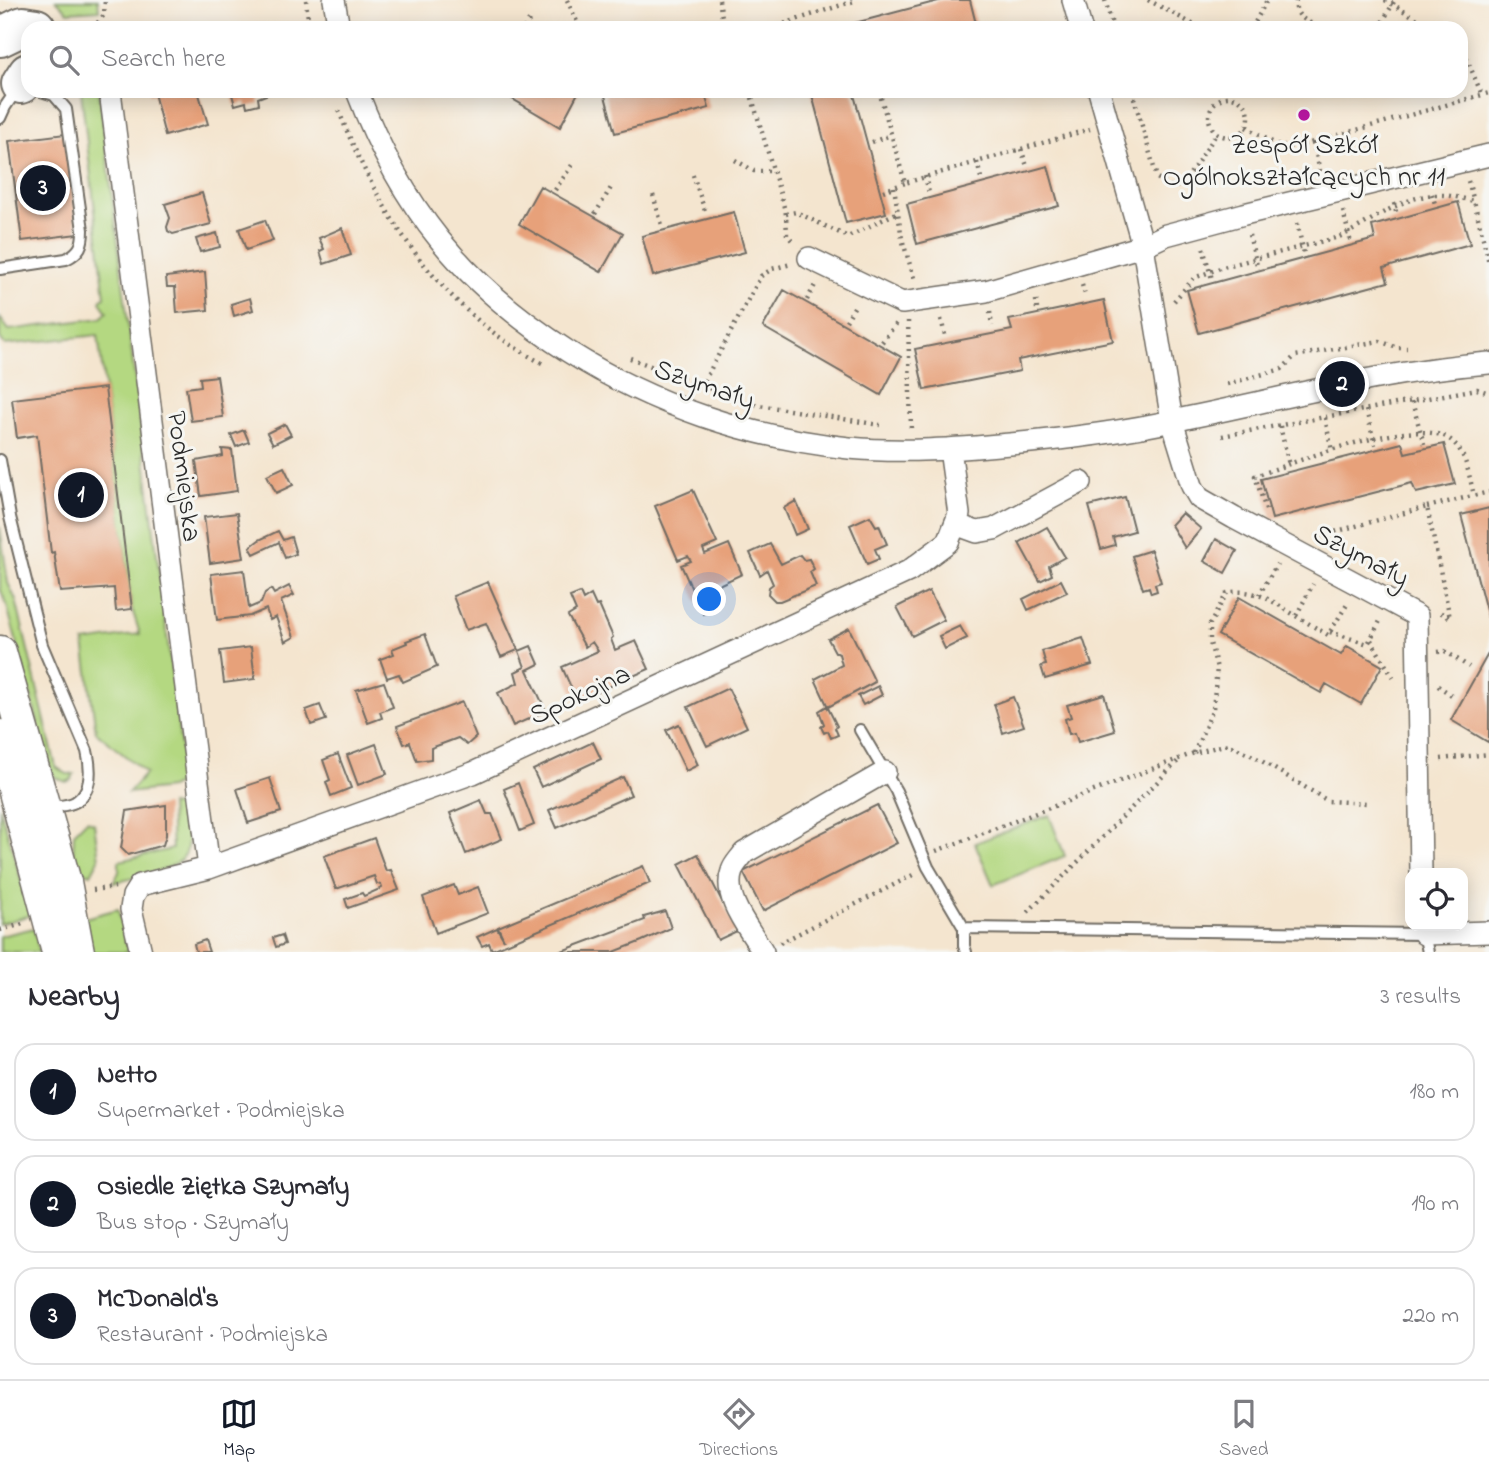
<!DOCTYPE html>
<meta charset="utf-8">
<style>
:root{--surface:#fff;--page:#f2f2f3;--text:#2b2b33;--muted:#7c7c81;--line:#e1e1e2;--accent:#111827}
body{margin:0;font-family:"Indie Flower",sans-serif;background:var(--page);color:var(--text)}
.controls{position:absolute;right:21px;bottom:21px;display:grid;overflow:hidden;border-radius:14px;box-shadow:0 4px 18px #0003}
.controls button{width:63px;height:63px;display:grid;place-items:center;padding:0;border:0;border-bottom:2px solid var(--line);background:var(--surface);color:var(--text);font:35px sans-serif}
.you{position:absolute;left:710px;top:600px;width:24px;height:24px;margin:-18px;border:5px solid #fff;border-radius:50%;background:#1a73e8;box-shadow:0 0 0 10px #1a73e833}
.badge{display:grid;place-items:center;width:46px;height:46px;border-radius:50%;background:var(--accent);color:#fff;font-size:23px;font-weight:700}
.pin{position:absolute;translate:-50% -50%;border:4px solid #fff;box-shadow:0 2px 7px #0006}
.list{margin:0;padding:0;list-style:none}
h2{display:flex;justify-content:space-between;align-items:center;height:91px;margin:0;padding:0 28px;font-size:30px}
h2 small{font-size:23px;font-weight:400;color:var(--muted)}
.list li{display:grid;grid-template-columns:46px 1fr auto;gap:21px;align-items:center;box-sizing:border-box;height:98px;margin:0 14px 14px;padding:0 14px;border:2px solid var(--line);border-radius:21px}
.list b{display:block;font-size:26px;white-space:nowrap}
.list p{margin:0;font-size:23px;white-space:nowrap;color:var(--muted)}
.list em{font-size:23px;font-style:normal;color:var(--muted)}
.icon{flex:none;width:38px;height:38px;fill:none;stroke:currentColor;stroke-width:2;stroke-linecap:round;stroke-linejoin:round}
.map{position:relative;flex:none;width:1489px;height:952px;overflow:hidden}
.search{position:absolute;background:var(--surface);box-shadow:0 4px 18px #0003;left:21px;right:21px;top:21px;height:77px;display:flex;align-items:center;gap:18px;box-sizing:border-box;padding:0 24px;border-radius:21px;color:var(--muted);font-size:26px}
.sheet{height:427px;background:var(--surface)}
nav{display:flex;justify-content:space-around;align-items:center;box-sizing:border-box;height:98px;border-top:2px solid var(--line);background:var(--surface);font-size:19px;color:var(--muted)}
nav a{display:grid;justify-items:center;gap:4px}
nav .on{color:var(--accent)}
.map>svg:first-child{display:block}
.green{fill:#b4d881;stroke:#708256;stroke-width:2}
.building{fill:#e7a17a}
.lines{fill:none;stroke-linecap:round;stroke-linejoin:round}
.lane-casing{stroke:#716c64;stroke-width:14}
.street-casing{stroke:#716c64;stroke-width:24}
.secondary-casing{stroke:#716c64;stroke-width:35}
.highway-casing{stroke:#716c64;stroke-width:42}
.path{stroke:#716c64;stroke-width:4.5;stroke-dasharray:2 5;stroke-linecap:butt}
.lane{stroke:#fff;stroke-width:10}
.street{stroke:#fff;stroke-width:21}
.secondary{stroke:#fff;stroke-width:32}
.highway{stroke:#fff;stroke-width:38}
.poi-dot{fill:#b5179e;stroke:#f6f6f2;stroke-width:2.5}
.labels{text-anchor:middle;stroke-width:6;stroke-linejoin:round;paint-order:stroke}
.poi-label{font-size:28px;fill:#2b2b2b;stroke:#f6f6f2}
.street-label{font-size:28px;fill:#2b2b2b;stroke:#f6f6f2}
</style>
<div class="map">
<svg width="1489" height="952" viewBox="0 0 1489 952">
<rect width="100%" height="100%" fill="#f6f6f2"/>
<filter id="ink" filterUnits="userSpaceOnUse"><feTurbulence type="fractalNoise" baseFrequency=".0143" numOctaves="2"/><feDisplacementMap in="SourceGraphic" scale="14" xChannelSelector="R" yChannelSelector="G"/><feConvolveMatrix kernelMatrix="1 2 1 2 8 2 1 2 1" color-interpolation-filters="sRGB"/></filter>
<filter id="wash" filterUnits="userSpaceOnUse"><feTurbulence type="fractalNoise" baseFrequency=".00686" numOctaves="4" result="noise"/><feDisplacementMap in="SourceGraphic" scale="28" xChannelSelector="R" yChannelSelector="G"/><feGaussianBlur stdDeviation="1.57" result="paint"/><feColorMatrix in="noise" values="0 0 0 0 0 0 0 0 0 0 0 0 0 0 0 0 0 1.4 0 .05"/><feComposite in="paint" operator="in"/></filter>
<g filter="url(#wash)">
<rect width="100%" height="100%" fill="#f4e5cf"/>
<path class="green" d="M 56,0 L 98,0 L 99,10 L 68,12 Z
M 81,91 L 99,91 L 185,780 L 170,788 L 128,793 L 146,773 L 96,732 L 84,642 L 140,634 L 132,609 L 98,335 L 5,345 L 0,338 L 0,318 L 9,330 L 101,318 L 107,312 L 100,302 L 101,299 L 105,297 Z
M 0,527 L 8,583 L 16,600 L 56,767 L 67,774 L 74,774 L 71,780 L 66,782 L 56,778 L 51,771 L 7,606 L 0,588 Z
M 170,805 L 187,808 C 187,822 190,839 186,852 C 180,871 131,878 113,883 L 119,872 L 119,861 L 172,849 Z
M 0,807 L 31,915 L 0,924 Z
M 1049,815 L 1065,856 L 993,885 L 975,843 Z
M 87,820 L 94,823 L 99,859 L 91,874 L 77,869 L 73,857 L 74,833 Z
M 118,909 L 128,952 L 88,952 L 81,919 Z
M 34,928 L 39,952 L 0,952 L 0,936 Z"/>
<g id="blocks">
<path class="building" d="M 942,0 L 970,0 L 977,28 L 836,28 Z
M 149,91 L 198,91 L 208,124 L 165,136 L 154,93 L 150,94 Z
M 231,91 L 271,91 L 271,93 L 258,98 L 259,104 L 247,107 L 246,102 L 235,105 Z
M 499,91 L 579,91 L 560,127 Z
M 609,91 L 704,91 L 709,108 L 615,133 L 604,92 Z
M 811,91 L 853,91 L 886,213 L 846,223 Z
M 65,134 L 78,234 L 22,241 L 9,141 Z
M 1048,166 L 1059,206 L 917,244 L 907,204 Z
M 540,186 L 623,233 L 601,272 L 519,224 Z
M 202,193 L 211,224 L 173,234 L 168,231 L 167,227 L 170,218 L 165,204 Z
M 1458,202 L 1470,244 L 1384,268 L 1388,282 L 1199,333 L 1187,290 L 1375,239 L 1372,226 Z
M 734,212 L 745,252 L 653,276 L 642,236 Z
M 265,220 L 273,241 L 246,250 L 239,229 Z
M 342,228 L 351,255 L 324,264 L 320,251 L 324,249 L 319,238 Z
M 217,233 L 220,247 L 200,252 L 196,239 Z
M 205,272 L 208,310 L 177,313 L 175,287 L 167,287 L 166,277 Z
M 784,290 L 901,357 L 881,395 L 763,327 Z
M 250,298 L 253,310 L 234,316 L 231,304 Z
M 1104,300 L 1113,341 L 1018,360 L 1020,371 L 924,390 L 915,349 L 1012,330 L 1009,320 Z
M 217,376 L 223,417 L 191,421 L 186,388 L 201,386 L 200,378 Z
M 105,388 L 132,609 L 116,611 L 114,588 L 60,592 L 54,552 L 51,553 L 37,435 L 17,438 L 12,399 Z
M 285,424 L 291,435 L 273,444 L 267,433 Z
M 244,430 L 249,442 L 236,447 L 231,435 Z
M 1402,443 L 1405,453 L 1444,444 L 1455,484 L 1416,493 L 1412,483 L 1272,519 L 1261,479 Z
M 222,449 L 232,450 L 237,491 L 201,496 L 196,461 L 223,456 Z
M 284,467 L 293,485 L 276,493 L 267,475 Z
M 693,490 L 717,543 L 703,549 L 705,554 L 729,544 L 742,574 L 706,591 L 715,607 L 714,610 L 703,614 L 681,565 L 691,561 L 688,556 L 678,560 L 655,506 Z
M 1125,497 L 1134,531 L 1113,537 L 1115,545 L 1101,549 L 1089,506 Z
M 796,501 L 808,529 L 795,535 L 784,508 Z
M 1489,508 L 1489,618 L 1488,618 L 1461,515 Z
M 237,513 L 244,558 L 210,563 L 204,517 Z
M 1182,513 L 1201,529 L 1185,548 L 1171,525 Z
M 870,516 L 876,526 L 879,525 L 887,544 L 875,549 L 879,559 L 867,564 L 850,525 Z
M 1047,527 L 1065,557 L 1049,566 L 1052,575 L 1040,581 L 1019,543 Z
M 278,531 L 283,540 L 291,537 L 296,554 L 285,558 L 279,542 L 254,554 L 250,547 L 259,540 Z
M 1216,539 L 1237,551 L 1225,573 L 1204,561 Z
M 770,544 L 781,564 L 800,555 L 804,560 L 809,559 L 814,569 L 810,572 L 816,586 L 780,601 L 775,601 L 768,594 L 769,587 L 773,584 L 767,570 L 760,575 L 750,553 Z
M 1151,550 L 1161,582 L 1155,584 L 1157,591 L 1151,593 L 1149,587 L 1143,589 L 1132,556 Z
M 244,570 L 249,608 L 261,603 L 265,593 L 271,589 L 274,594 L 289,586 L 294,595 L 281,601 L 294,637 L 285,642 L 276,617 L 270,620 L 266,609 L 250,616 L 217,620 L 211,574 Z
M 1061,580 L 1067,592 L 1028,610 L 1023,599 Z
M 488,582 L 518,650 L 501,657 L 486,623 L 466,630 L 453,596 Z
M 929,591 L 944,620 L 912,636 L 897,607 Z
M 580,593 L 583,600 L 591,595 L 596,606 L 599,605 L 613,637 L 611,639 L 615,650 L 636,641 L 649,669 L 577,701 L 562,667 L 598,651 L 592,642 L 585,647 L 568,616 L 576,611 L 570,597 Z
M 1239,597 L 1341,655 L 1347,646 L 1382,666 L 1361,704 L 1326,684 L 1321,693 L 1218,635 Z
M 960,626 L 967,638 L 945,649 L 939,636 Z
M 849,628 L 875,682 L 828,707 L 815,679 L 842,665 L 839,654 L 835,652 L 828,639 Z
M 425,634 L 437,667 L 403,682 L 399,674 L 387,678 L 380,659 L 394,654 L 392,649 L 407,643 L 406,641 Z
M 1083,638 L 1092,665 L 1045,679 L 1041,666 L 1046,665 L 1042,651 Z
M 531,646 L 539,664 L 527,670 L 546,711 L 513,726 L 498,693 L 518,683 L 515,672 L 525,667 L 519,651 Z
M 251,647 L 255,679 L 224,683 L 220,651 Z
M 1489,652 L 1489,740 L 1488,742 L 1451,720 Z
M 384,682 L 393,707 L 380,712 L 382,718 L 368,723 L 356,690 Z
M 878,686 L 882,695 L 863,705 L 858,696 Z
M 728,688 L 747,727 L 707,746 L 688,707 Z
M 1104,694 L 1115,731 L 1078,742 L 1075,733 L 1069,734 L 1065,719 L 1071,717 L 1067,705 Z
M 1013,697 L 1024,726 L 1003,733 L 994,704 Z
M 462,702 L 476,737 L 467,745 L 458,738 L 431,748 L 431,759 L 417,761 L 410,742 L 404,744 L 397,726 Z
M 320,705 L 326,720 L 311,725 L 306,710 Z
M 827,706 L 837,726 L 835,728 L 838,735 L 831,738 L 828,731 L 824,733 L 821,727 L 824,724 L 819,711 Z
M 679,724 L 698,765 L 686,771 L 666,730 Z
M 593,742 L 601,759 L 541,787 L 533,770 Z
M 376,744 L 387,774 L 358,785 L 347,755 Z
M 338,754 L 351,788 L 331,796 L 326,782 L 330,780 L 323,760 Z
M 623,777 L 631,795 L 557,828 L 549,810 Z
M 270,778 L 281,812 L 248,823 L 237,789 Z
M 518,783 L 534,825 L 520,831 L 504,789 Z
M 481,800 L 487,814 L 492,814 L 502,839 L 466,854 L 450,813 Z
M 166,805 L 166,835 L 163,845 L 128,855 L 121,848 L 127,811 Z
M 877,805 L 897,843 L 763,911 L 743,872 Z
M 374,838 L 386,871 L 391,870 L 399,890 L 348,908 L 345,899 L 362,893 L 364,896 L 382,888 L 381,885 L 377,884 L 374,876 L 336,889 L 324,856 Z
M 698,854 L 737,931 L 718,940 L 679,864 Z
M 643,866 L 650,883 L 492,950 L 489,943 L 482,946 L 477,937 L 497,928 L 504,940 L 498,927 Z
M 454,885 L 458,895 L 478,887 L 488,913 L 436,933 L 423,897 Z
M 665,911 L 671,928 L 642,941 L 614,952 L 559,952 L 645,920 L 644,917 Z
M 282,935 L 285,944 L 276,947 L 273,938 Z
M 205,940 L 209,952 L 196,952 L 194,944 Z"/>
</g>
</g>
<g filter="url(#ink)">
<use href="#blocks" fill-opacity="0" stroke="#716c64" stroke-width="2"/>
<g class="lines">
<g class="lane-casing">
<path id="lane" d="M 0,118 L 5,107 L 18,88
M 0,269 L 66,259 C 80,252 83,245 83,230 L 66,109 L 54,95 L 41,91
M 0,460 L 10,517 L 42,645 L 87,751 C 91,768 93,791 75,802 C 68,806 55,806 48,808
M 860,730 L 896,791 L 928,867 L 964,928
M 966,952 L 964,946 L 964,928 L 1424,934 L 1428,952"/>
</g>
<g class="street-casing">
<path id="street" d="M 334,0 L 339,28
M 1073,0 L 1081,28
M 110,91 L 209,868
M 357,91 C 402,209 463,284 569,352 C 653,405 750,438 849,448 C 903,453 957,449 1010,444 C 1066,439 1122,432 1177,420 C 1281,399 1383,371 1489,363
M 1099,91 L 1143,246 L 1172,421 L 1192,486 L 1199,498 L 1234,518 L 1417,616 L 1421,873
M 809,258 L 902,303 L 986,291 L 1143,246 L 1166,235 L 1244,214 L 1489,155
M 955,524 L 977,532 L 994,529 L 1081,482
M 1423,926 L 1424,934 L 1489,932
M 141,952 L 131,909 L 133,896 L 140,885 L 209,868 L 473,773 L 909,571 L 948,542 L 959,514 L 950,449
M 763,952 C 750,929 722,898 732,871 C 734,864 740,859 744,853 L 885,772"/>
</g>
<g class="secondary-casing">
<path id="secondary" d="M 0,652 L 65,882 L 78,952
M 0,736 L 58,952"/>
</g>
<g class="highway-casing">
<path id="highway" d="M 0,37 L 23,26 L 36,28
M 21,84 L 28,73"/>
</g>
<path class="path" d="M 306,0 L 309,28
M 567,0 L 580,28
M 719,0 L 724,28
M 1105,0 L 1113,28
M 1148,0 L 1200,28
M 1296,0 C 1293,17 1307,21 1321,28
M 1385,0 L 1433,28
M 93,28 L 104,15 L 105,0
M 524,28 L 531,18
M 771,28 L 857,0
M 1252,28 L 1267,0
M 1379,28 L 1395,0
M 1461,45 L 1482,95
M 750,91 L 786,214 L 787,235 L 794,243
M 879,91 L 905,183 L 1090,129
M 1132,91 L 1157,178 L 1170,186 L 1182,186 L 1217,133
M 859,94 L 869,91
M1209 117a20 20 0 1 1 40 0a20 20 0 1 1-40 0Z
M 339,111 C 378,213 442,312 542,363
M 1246,127 L 1279,146 L 1299,146 L 1489,93
M 872,142 L 891,135
M 1313,142 L 1321,175
M 1021,149 L 1027,166
M 735,160 L 754,171 L 773,171
M 977,162 L 981,178
M 693,175 L 706,214
M 925,176 L 929,193
M 1468,181 L 1474,201
M 894,187 L 902,239 L 915,281
M 555,190 L 572,165
M 883,191 L 905,183
M 1432,194 L 1436,207
M 653,195 L 662,225
M 1394,203 L 1397,216
M 1343,211 L 1351,243
M 595,214 L 612,186
M 786,214 L 796,212 L 848,237 L 898,212
M 1297,223 L 1305,258
M 1249,235 L 1258,269
M 1203,248 L 1212,279
M 1082,285 L 1086,297
M 807,300 L 815,285
M 1036,300 L 1037,309
M 1174,301 L 1194,278 L 1223,267 L 1339,237 C 1372,223 1401,194 1441,195 C 1451,195 1463,199 1474,201 L 1489,263
M 990,312 L 992,326
M 941,319 L 945,335
M 846,321 L 856,304
M 908,321 L 911,428
M 882,342 L 897,323
M 630,358 L 747,403 L 880,425
M 1227,384 L 1282,369 L 1295,356 L 1380,341 L 1397,348 L 1407,348
M 701,387 L 761,276 L 772,269 L 791,264
M 1412,402 L 1424,444
M 1366,410 L 1375,445
M 1325,418 L 1332,451
M 1280,426 L 1289,465
M 1222,436 L 1477,389 L 1489,393
M 1427,507 L 1489,492
M 1266,510 L 1255,476 C 1295,463 1418,412 1452,441 C 1467,454 1469,477 1474,495
M 1315,537 L 1427,507 L 1450,618 L 1438,611
M 1259,595 L 1277,564
M 1296,616 L 1328,635 L 1348,603
M 1330,632 L 1368,644 L 1380,621
M 1371,640 L 1395,681
M 1438,652 L 1445,651 L 1469,667
M 1438,686 L 1453,696
M 1194,753 L 1213,709 L 1217,668 L 1210,643 L 1210,624 L 1227,593 C 1254,587 1274,602 1296,616 L 1313,584
M 1441,759 L 1489,754
M 936,851 L 1194,753 L 1228,744 L 1255,757 L 1328,801 L 1367,803
M 93,890 L 115,887
M 1028,912 L 1180,759
M 0,930 L 23,924
M 780,943 L 915,874"/>
<use href="#lane" class="lane"/>
<use href="#street" class="street"/>
<use href="#secondary" class="secondary"/>
<use href="#highway" class="highway"/>
</g>
</g>
<circle class="poi-dot" cx="1304" cy="115" r="7"/>
<g class="labels">
<g class="poi-label">
<text x="1304" y="153">Zespół Szkół<tspan x="1304" dy="32">Ogólnokształcących nr 11</tspan></text>
</g>
<g class="street-label">
<text transform="translate(705 383) rotate(19)" y="10">Szymały</text>
<text transform="translate(186 476) rotate(83)" y="10">Podmiejska</text>
<text transform="translate(1362 554) rotate(28)" y="10">Szymały</text>
<text transform="translate(579 693) rotate(-25)" y="10">Spokojna</text>
</g>
</g>
</svg>
<div class="controls">
<button><svg class="icon" aria-label="locate" viewBox="0 0 24 24"><circle cx="12" cy="12" r="6"/><path d="M12 2v4M12 18v4M2 12h4M18 12h4"/></svg></button>
</div>
<div class="you"></div>
<div class="pin badge" style="left:81px;top:495px">1</div>
<div class="pin badge" style="left:1342px;top:384px">2</div>
<div class="pin badge" style="left:43px;top:188px">3</div>
<div class="search"><svg class="icon" aria-label="search" viewBox="0 0 24 24"><circle cx="10" cy="10" r="6"/><path d="M15 15l6 6"/></svg>Search here</div>
</div>
<section class="sheet">
<h2>Nearby<small>3 results</small></h2>
<ul class="list">
<li><span class="badge">1</span><div><b>Netto</b><p>Supermarket · Podmiejska</p></div><em>180 m</em></li>
<li><span class="badge">2</span><div><b>Osiedle Ziętka Szymały</b><p>Bus stop · Szymały</p></div><em>190 m</em></li>
<li><span class="badge">3</span><div><b>McDonald's</b><p>Restaurant · Podmiejska</p></div><em>220 m</em></li>
</ul>
</section>
<nav>
<a class="on"><svg class="icon" aria-label="map" viewBox="0 0 24 24"><path d="M3 6l6-2 6 2 6-2v14l-6 2-6-2-6 2zM9 4v14M15 6v14"/></svg>Map</a>
<a><svg class="icon" aria-label="directions" viewBox="0 0 24 24"><path d="M12 3l9 9-9 9-9-9zM9 14v-3h6M13 9l2 2-2 2"/></svg>Directions</a>
<a><svg class="icon" aria-label="saved" viewBox="0 0 24 24"><path d="M7 4h10v16l-5-4-5 4z"/></svg>Saved</a>
</nav>
